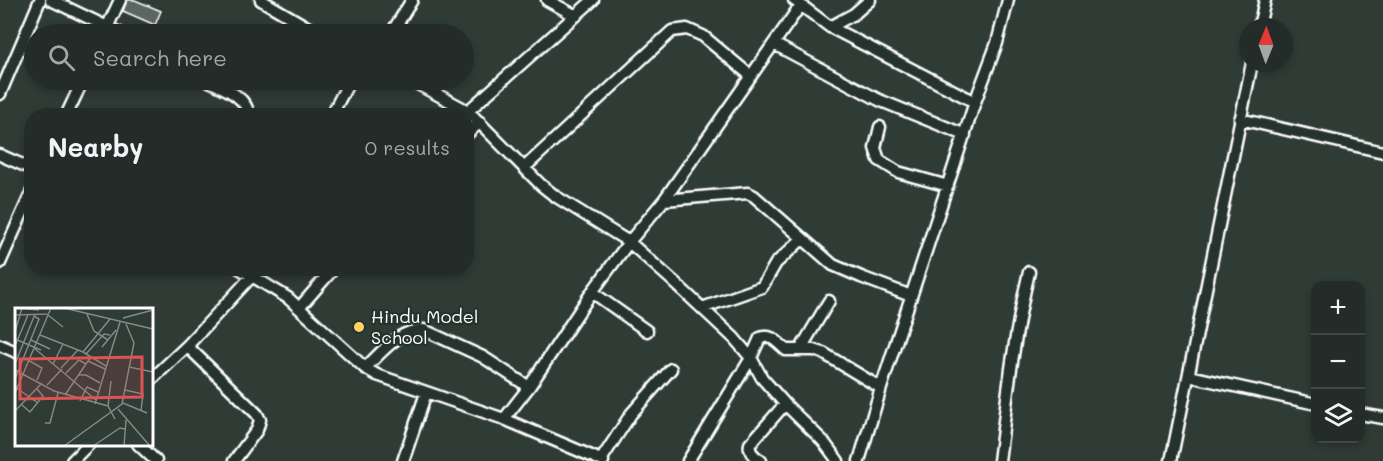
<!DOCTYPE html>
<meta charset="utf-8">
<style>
:root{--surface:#232c28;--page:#2b3430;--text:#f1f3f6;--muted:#a3a7a8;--line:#404845}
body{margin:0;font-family:Mali,sans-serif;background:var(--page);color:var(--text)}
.controls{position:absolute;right:18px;bottom:18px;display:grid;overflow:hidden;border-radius:12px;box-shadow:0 3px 9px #0003}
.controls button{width:54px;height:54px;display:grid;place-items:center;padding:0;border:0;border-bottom:2px solid var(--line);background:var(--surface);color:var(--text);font:30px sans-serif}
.compass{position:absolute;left:1239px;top:18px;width:54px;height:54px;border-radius:50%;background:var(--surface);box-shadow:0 3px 9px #0003;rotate:1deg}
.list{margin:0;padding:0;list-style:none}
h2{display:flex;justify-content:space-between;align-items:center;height:78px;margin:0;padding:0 24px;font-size:26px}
h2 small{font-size:20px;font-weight:400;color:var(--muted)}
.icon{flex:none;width:33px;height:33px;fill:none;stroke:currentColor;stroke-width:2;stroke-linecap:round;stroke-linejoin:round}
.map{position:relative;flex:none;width:1383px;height:461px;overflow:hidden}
.search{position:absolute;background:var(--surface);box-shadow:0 3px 9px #0003;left:24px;top:24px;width:450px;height:66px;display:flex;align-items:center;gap:15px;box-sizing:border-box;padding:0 21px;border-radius:33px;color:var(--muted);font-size:22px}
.panel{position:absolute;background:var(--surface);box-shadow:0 3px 9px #0003;left:24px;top:108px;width:450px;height:168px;border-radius:24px}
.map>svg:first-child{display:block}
.building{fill:#5b6661;stroke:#fff;stroke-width:1.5}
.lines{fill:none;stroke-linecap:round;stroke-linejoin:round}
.street-casing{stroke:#fff;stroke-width:15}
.street{stroke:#26332d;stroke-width:10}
.poi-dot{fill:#ffd166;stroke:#26332d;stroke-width:2}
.labels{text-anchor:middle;stroke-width:4.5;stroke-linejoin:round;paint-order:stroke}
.poi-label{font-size:18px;fill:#fff;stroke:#26332d;text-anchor:start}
.inset-road{fill:none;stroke:#828986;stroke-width:1.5}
.view{fill:#de5353;fill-opacity:0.15;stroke:#de5353;stroke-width:3}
.inset-edge{fill:none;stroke:#fff;stroke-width:3}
</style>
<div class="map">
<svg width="1383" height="461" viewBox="0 0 1383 461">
<rect width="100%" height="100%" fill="#2f3b35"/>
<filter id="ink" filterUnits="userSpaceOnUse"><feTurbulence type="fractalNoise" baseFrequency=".0167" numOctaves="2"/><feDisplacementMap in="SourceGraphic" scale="12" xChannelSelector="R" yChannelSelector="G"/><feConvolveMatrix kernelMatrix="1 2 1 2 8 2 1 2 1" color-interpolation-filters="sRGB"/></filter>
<g filter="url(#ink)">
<path class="building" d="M 127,0 L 135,0 L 161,11 L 155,25 L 123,11 Z"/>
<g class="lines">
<g class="street-casing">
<path id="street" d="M 51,0 L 122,34
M 261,0 L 319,34
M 547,0 L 576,16
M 794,0 L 830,27 L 975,102
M 830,27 L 854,14 L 870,0
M 1259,27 L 1265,0
M 104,34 L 120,0
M 391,34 L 412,0
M 774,44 L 879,100 L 965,135
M 207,80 C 223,88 247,96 249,116
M 410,80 L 468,111 L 541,185 L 555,196 L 629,242 L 673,281 L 734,338 L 751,358 L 762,378 L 785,404 L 823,441 L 838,461
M 0,94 L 40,0
M 468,111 L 593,0
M 66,116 L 83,80
M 331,116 L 350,80
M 1240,119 L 1383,152
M 880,127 L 875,148 L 879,160 L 898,172 L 948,186
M 466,135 L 480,122
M 0,155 L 32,169
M 524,168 L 672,31 L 687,29 L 703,36 L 751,76
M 664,200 L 748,193 L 754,196 L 833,265 L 861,277 L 911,296
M 0,263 L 32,191
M 239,268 L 288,298 L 365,368 L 377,375 L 504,419 L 603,461
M 592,292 L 647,331
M 300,307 L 334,268
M 702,308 L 762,287 L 776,263 L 802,239
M 0,345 L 16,352
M 187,346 L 257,414 L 260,420 L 257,430 L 234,461
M 800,350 L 829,301
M 365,368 C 382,352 399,329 424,330 L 483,357 L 529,387
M 1189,376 L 1316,404
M 152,379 L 187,346 L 253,275
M 1360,414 L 1383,418
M 504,419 L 529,387 L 592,292 L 629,242 L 664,200 L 800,6
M 138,444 L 156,461
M 601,460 L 631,414 L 671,369
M 72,461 L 89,444
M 403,461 L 426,393
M 688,461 L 751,358 L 760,338 C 771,333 778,343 786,350 L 814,350 L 823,353 L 881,388
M 761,461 C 755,457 748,452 750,444 L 785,404
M 859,461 L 881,388 L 975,102 L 997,43 L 1008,0
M 999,461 C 1007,398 1014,334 1029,272
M 1171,461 L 1252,63"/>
</g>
<use href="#street" class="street"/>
</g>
</g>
<circle class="poi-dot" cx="359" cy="327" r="6"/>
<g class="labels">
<g class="poi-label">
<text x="371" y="323">Hindu Model<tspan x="371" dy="21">School</tspan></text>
</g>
</g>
<g transform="translate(15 308)">
<rect width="138" height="138" fill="#2f3b35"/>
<path class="inset-road" d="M 4,0 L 24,2M 49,0 L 138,21M 72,6 L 79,23 L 93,32M 0,7 L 34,6M 33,7 L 48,19M 108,10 L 138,2M 0,24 L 7,0M 25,27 L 68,44 L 91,58M 0,31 L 26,42M 16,32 L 35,41M 0,38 L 13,7M 87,39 L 101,22M 19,40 L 81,92M 68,44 L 95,11M 71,46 L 89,26 L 95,27M 13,52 L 27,60 L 22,72M 73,53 L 90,61M 0,56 L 20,6M 38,56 L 48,36M 114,59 L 138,64M 46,60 L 63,42M 0,62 L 39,83 L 93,98 L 100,111M 51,65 L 64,52 L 71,56M 64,67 L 71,67 L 85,75M 0,71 L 24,11 L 19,8M 32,77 L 47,61M 0,79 L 23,95M 110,82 L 128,86 L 126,103M 0,85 L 36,0M 50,87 L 75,50M 65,93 L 72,79 L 83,84M 108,95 L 132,105M 80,96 L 105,14M 7,97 L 15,104 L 28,88 L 22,81M 93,98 L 96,73M 103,101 L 135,138M 0,103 L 27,75M 30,115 L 35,115 L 43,85M 49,138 L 107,96 L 119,35 L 111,16M 78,138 L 105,120 L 110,121M 109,138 L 111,112"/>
<path class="view" d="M 127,49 L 127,89 L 5,91 L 5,51 Z"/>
<rect width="138" height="138" class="inset-edge"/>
</g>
</svg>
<div class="controls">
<button>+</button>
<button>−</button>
<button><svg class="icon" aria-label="layers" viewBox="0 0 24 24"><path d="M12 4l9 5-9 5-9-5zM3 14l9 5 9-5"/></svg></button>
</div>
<svg class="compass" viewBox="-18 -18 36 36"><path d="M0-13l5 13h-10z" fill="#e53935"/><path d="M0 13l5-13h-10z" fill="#a3a7a8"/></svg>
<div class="search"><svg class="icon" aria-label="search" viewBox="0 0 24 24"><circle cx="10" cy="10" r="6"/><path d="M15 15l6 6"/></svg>Search here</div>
<section class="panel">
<h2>Nearby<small>0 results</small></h2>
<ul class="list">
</ul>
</section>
</div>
